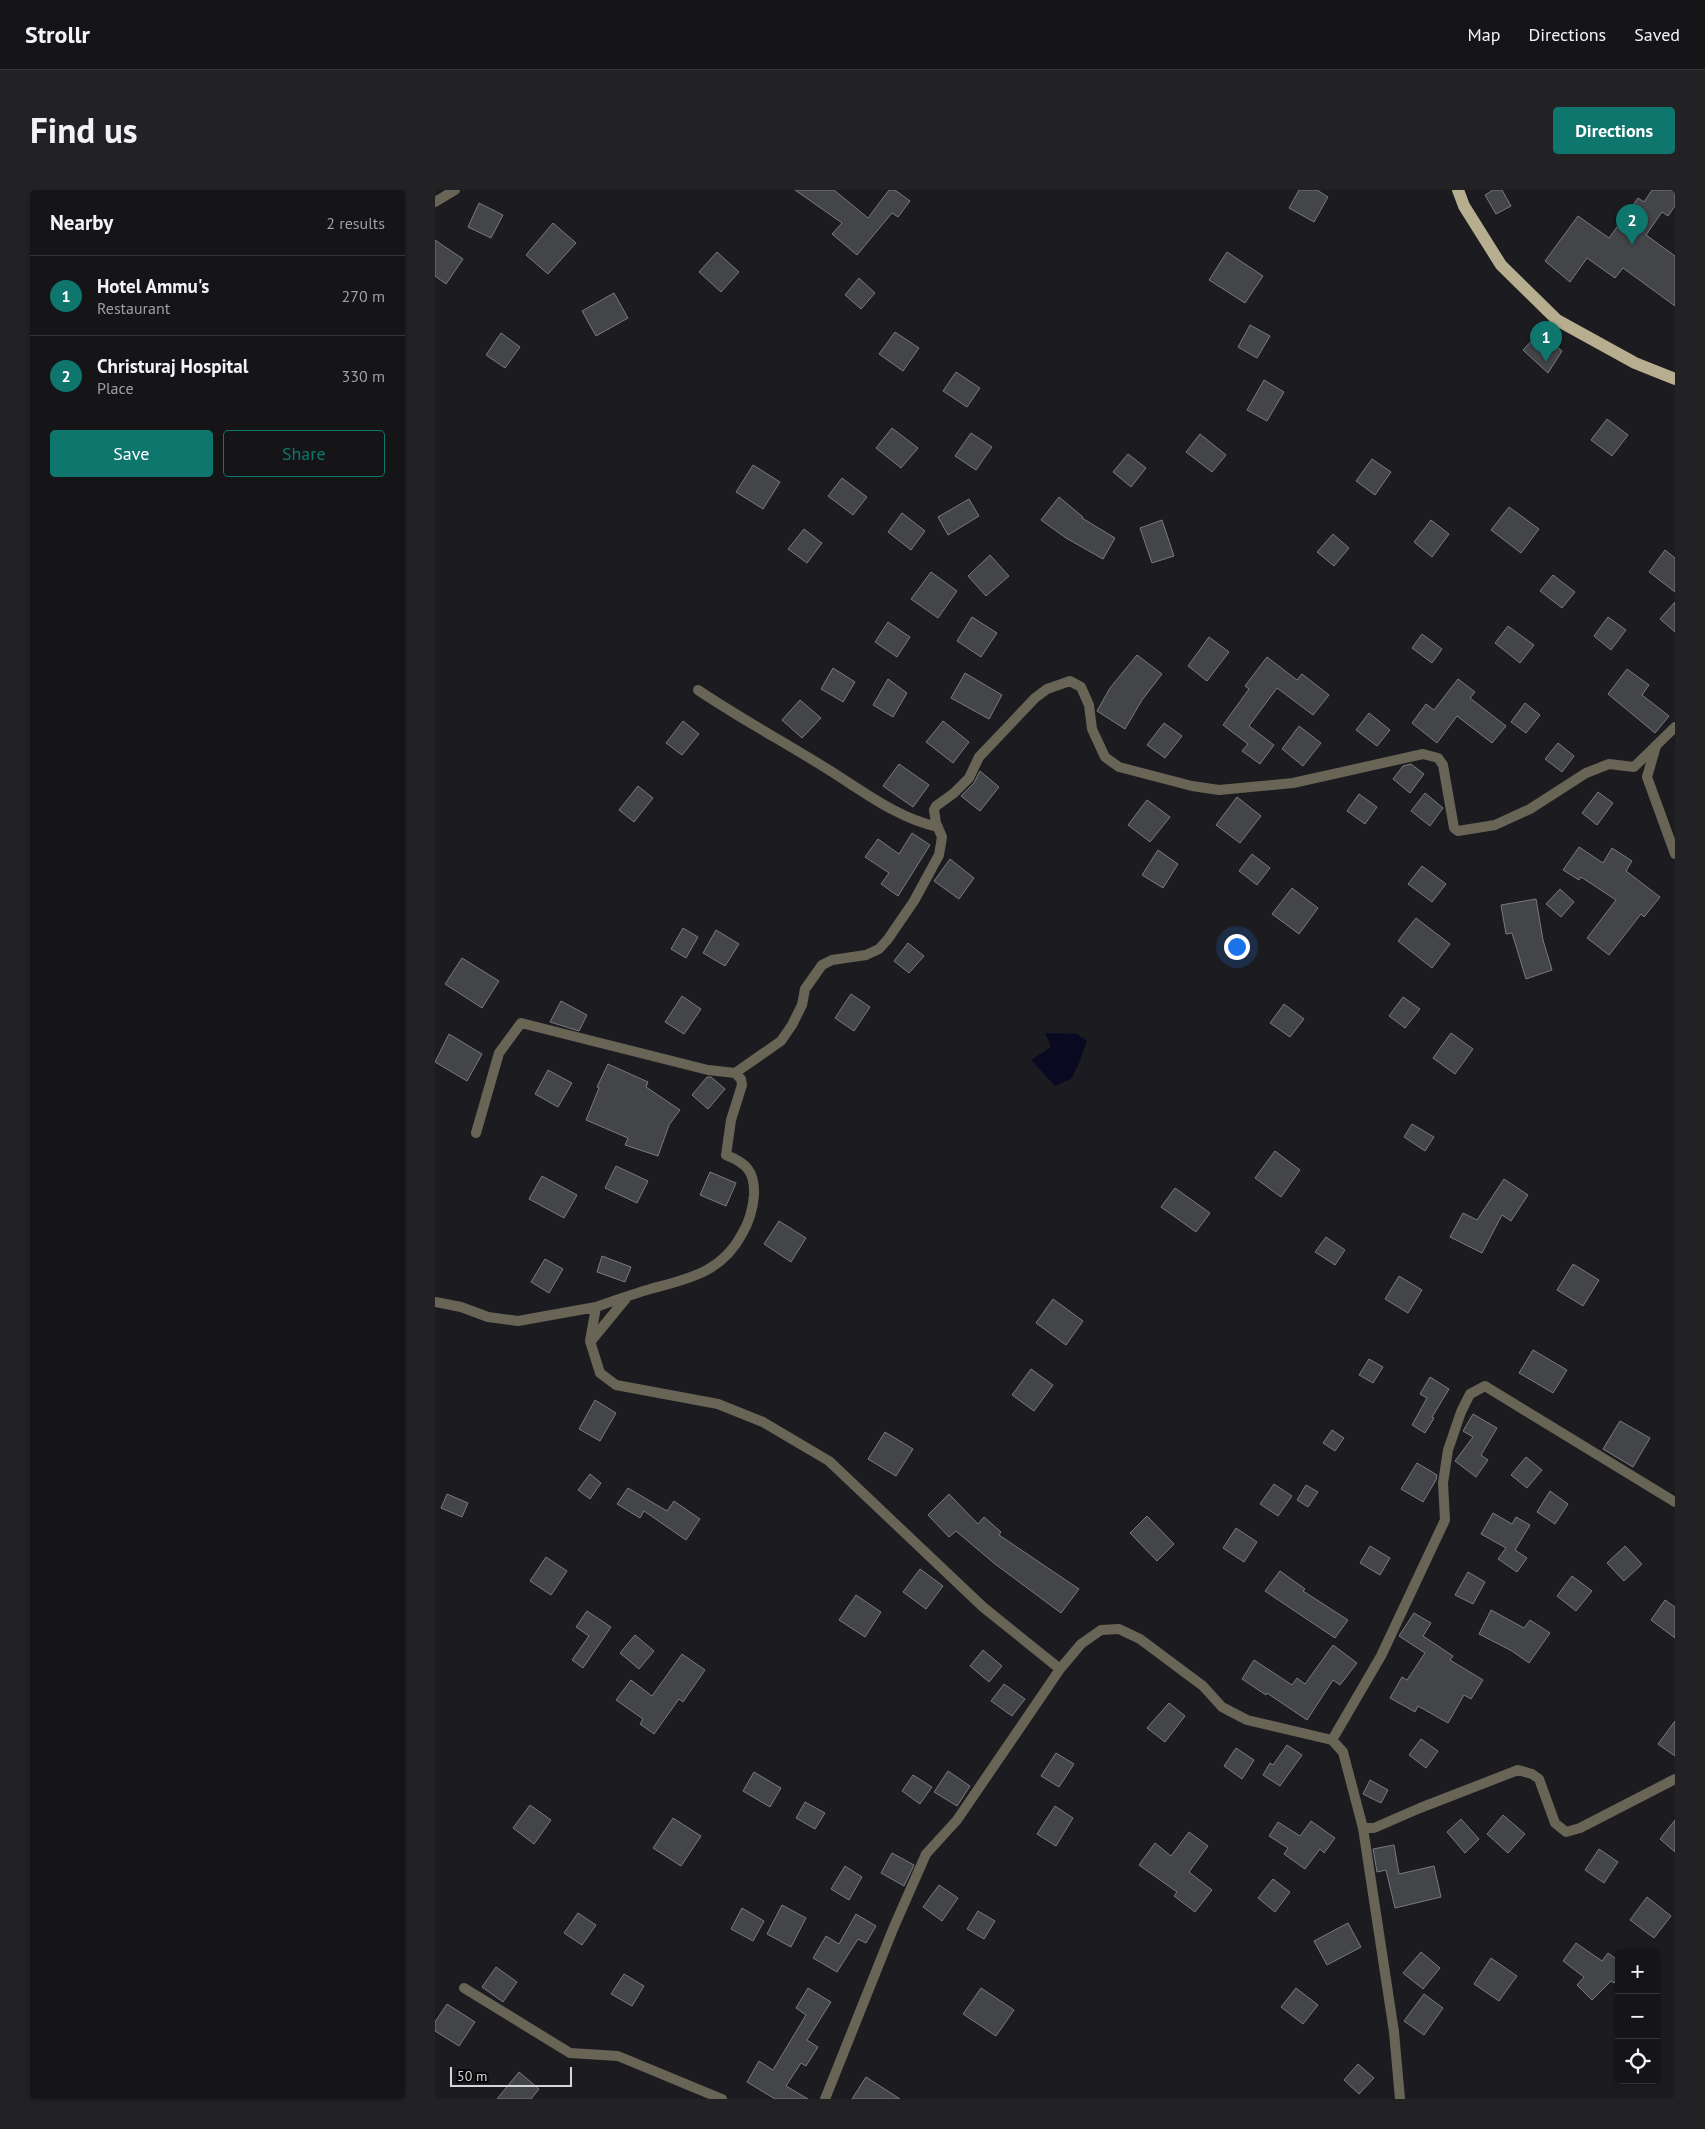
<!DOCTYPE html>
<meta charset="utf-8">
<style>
:root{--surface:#151518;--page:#222225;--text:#f1f3f6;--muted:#9d9fa2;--line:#343437;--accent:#0f766e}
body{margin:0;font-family:"PT Sans",sans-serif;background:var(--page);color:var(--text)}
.controls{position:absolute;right:15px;bottom:15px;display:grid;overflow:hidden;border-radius:5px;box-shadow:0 1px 4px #0004}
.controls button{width:45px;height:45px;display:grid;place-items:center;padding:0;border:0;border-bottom:1px solid var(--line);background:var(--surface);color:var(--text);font:25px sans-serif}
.scale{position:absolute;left:15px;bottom:12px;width:122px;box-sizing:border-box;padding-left:5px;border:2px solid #d5d6d8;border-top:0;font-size:14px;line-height:18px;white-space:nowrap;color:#d5d6d8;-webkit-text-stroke:4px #070708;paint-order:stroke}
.you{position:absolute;left:801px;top:756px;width:18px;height:18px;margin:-12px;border:4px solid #fff;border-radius:50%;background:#1a73e8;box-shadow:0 0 0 8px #1a73e833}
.badge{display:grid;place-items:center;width:32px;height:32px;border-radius:50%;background:var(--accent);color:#fff;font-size:16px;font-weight:700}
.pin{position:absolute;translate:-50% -41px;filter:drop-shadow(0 1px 2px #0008)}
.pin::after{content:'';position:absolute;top:26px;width:18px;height:15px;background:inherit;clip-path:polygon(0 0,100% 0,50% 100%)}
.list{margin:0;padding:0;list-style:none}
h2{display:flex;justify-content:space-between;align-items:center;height:65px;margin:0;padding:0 20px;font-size:21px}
h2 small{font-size:16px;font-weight:400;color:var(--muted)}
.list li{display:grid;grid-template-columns:32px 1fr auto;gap:15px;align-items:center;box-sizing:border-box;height:80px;padding:0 20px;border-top:1px solid var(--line)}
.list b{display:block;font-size:19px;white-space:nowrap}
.list p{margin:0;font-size:16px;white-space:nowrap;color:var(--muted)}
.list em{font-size:16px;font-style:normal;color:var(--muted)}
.actions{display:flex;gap:10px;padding:15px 20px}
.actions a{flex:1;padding:11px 0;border:1px solid var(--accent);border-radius:5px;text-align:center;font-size:18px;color:var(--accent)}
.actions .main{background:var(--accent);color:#fff}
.icon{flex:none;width:28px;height:28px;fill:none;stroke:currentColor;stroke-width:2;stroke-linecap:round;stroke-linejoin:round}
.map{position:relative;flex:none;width:1240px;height:1909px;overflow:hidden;border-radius:5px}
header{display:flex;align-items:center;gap:30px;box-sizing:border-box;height:70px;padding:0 25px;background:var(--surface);border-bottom:1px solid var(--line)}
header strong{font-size:24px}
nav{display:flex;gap:28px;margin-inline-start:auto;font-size:18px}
.intro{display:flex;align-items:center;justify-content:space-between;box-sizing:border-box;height:120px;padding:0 30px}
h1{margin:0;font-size:35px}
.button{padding:12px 22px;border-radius:5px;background:var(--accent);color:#fff;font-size:18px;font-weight:700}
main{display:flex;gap:30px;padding:0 30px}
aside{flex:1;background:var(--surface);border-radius:5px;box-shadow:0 1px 4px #0004}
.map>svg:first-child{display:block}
.water{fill:#090922}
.building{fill:#444549;stroke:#797a7e}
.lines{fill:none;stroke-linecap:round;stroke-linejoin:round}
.lane{stroke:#686556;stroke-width:10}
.street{stroke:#686556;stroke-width:10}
.primary{stroke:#b6ae8f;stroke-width:12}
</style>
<header>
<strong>Strollr</strong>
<nav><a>Map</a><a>Directions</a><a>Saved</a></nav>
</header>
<div class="intro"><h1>Find us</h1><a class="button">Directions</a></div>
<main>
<aside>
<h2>Nearby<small>2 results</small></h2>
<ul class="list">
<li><span class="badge">1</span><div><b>Hotel Ammu's</b><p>Restaurant</p></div><em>270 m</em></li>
<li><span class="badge">2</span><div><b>Christuraj Hospital</b><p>Place</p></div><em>330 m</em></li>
</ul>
<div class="actions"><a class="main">Save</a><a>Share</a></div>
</aside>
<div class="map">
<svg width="1240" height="1909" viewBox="0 0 1240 1909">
<rect width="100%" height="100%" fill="#1c1c20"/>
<path class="water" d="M 610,843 L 642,844 L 652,851 L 645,871 L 636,889 L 620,896 L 596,870 L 616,857 Z"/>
<path class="building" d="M 360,0 L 399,0 L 433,28 L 454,0 L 460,0 L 475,11 L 463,27 L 457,23 L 422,65 L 397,44 L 407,33 Z
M 864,0 L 882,0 L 893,7 L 879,32 L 854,18 Z
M 1058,0 L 1067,0 L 1076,16 L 1061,24 L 1050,5 Z
M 1217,0 L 1240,0 L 1240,16 L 1233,26 L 1227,22 L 1211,45 L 1240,66 L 1240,116 L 1188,78 L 1180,88 L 1152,68 L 1135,92 L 1110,71 L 1143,26 L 1174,48 L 1203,8 L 1209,12 Z
M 44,13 L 68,25 L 56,48 L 33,37 Z
M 118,33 L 141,53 L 113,84 L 91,65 Z
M 0,50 L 28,69 L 11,94 L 0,86 Z
M 282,62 L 304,82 L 286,102 L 264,82 Z
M 792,62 L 828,86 L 810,113 L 774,90 Z
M 424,88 L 440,103 L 426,119 L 410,105 Z
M 179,103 L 193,128 L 161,146 L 147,121 Z
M 815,135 L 835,146 L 822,168 L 803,157 Z
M 460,142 L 484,158 L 468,181 L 444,164 Z
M 66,143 L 85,157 L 70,178 L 51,165 Z
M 1104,143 L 1127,161 L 1113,183 L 1088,160 Z
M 521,182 L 545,198 L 532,217 L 508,201 Z
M 829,190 L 849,202 L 832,231 L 812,220 Z
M 1172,229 L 1193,245 L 1177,266 L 1156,250 Z
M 457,238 L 483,258 L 466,278 L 441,258 Z
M 536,243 L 557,257 L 541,280 L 520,266 Z
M 765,244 L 791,265 L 777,282 L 751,262 Z
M 693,264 L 711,278 L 696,297 L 678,282 Z
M 937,269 L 956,282 L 940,305 L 921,291 Z
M 318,275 L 345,292 L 328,319 L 301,302 Z
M 407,288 L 432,307 L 418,325 L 393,306 Z
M 624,307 L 648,327 L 647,328 L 680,348 L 668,369 L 631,348 L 606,330 Z
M 534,309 L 544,326 L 513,345 L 503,327 Z
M 1074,317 L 1104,339 L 1086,363 L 1056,340 Z
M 467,323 L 490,341 L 476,360 L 453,342 Z
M 727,330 L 739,366 L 717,373 L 705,338 Z
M 996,330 L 1014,344 L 997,367 L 979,352 Z
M 369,339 L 387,353 L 372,373 L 353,359 Z
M 898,344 L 914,358 L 899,376 L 882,362 Z
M 1230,360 L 1240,368 L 1240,402 L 1214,382 Z
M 555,365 L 574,386 L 551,406 L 533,386 Z
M 496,382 L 522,401 L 503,428 L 476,409 Z
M 1118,385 L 1140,402 L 1127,418 L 1105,401 Z
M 1240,412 L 1240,442 L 1225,429 Z
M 537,427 L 562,443 L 546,467 L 522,451 Z
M 1173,427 L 1191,440 L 1176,460 L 1159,446 Z
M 453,432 L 475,447 L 462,467 L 440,452 Z
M 1073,436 L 1099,455 L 1085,473 L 1060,453 Z
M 987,444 L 1007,459 L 997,473 L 977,458 Z
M 774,447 L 794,462 L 772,491 L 753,476 Z
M 702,465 L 727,484 L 707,510 L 690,539 L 662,521 L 675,498 Z
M 832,467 L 862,490 L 867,484 L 894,505 L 878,525 L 842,498 L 814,536 L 839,555 L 825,574 L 807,561 L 813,554 L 788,535 L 814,499 L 810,496 Z
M 398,478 L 420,492 L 408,512 L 386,499 Z
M 1192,479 L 1214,495 L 1207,505 L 1234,526 L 1220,543 L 1173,504 Z
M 530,483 L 567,505 L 554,529 L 516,508 Z
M 453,489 L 472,503 L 458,527 L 438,515 Z
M 1023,489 L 1040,502 L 1035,508 L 1071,536 L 1057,553 L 1022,526 L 1002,553 L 977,533 L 991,514 L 999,520 Z
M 365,510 L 386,528 L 367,548 L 347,530 Z
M 1090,513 L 1105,525 L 1091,543 L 1076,532 Z
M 934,523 L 955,540 L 942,556 L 921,540 Z
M 248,531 L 264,544 L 247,565 L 231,553 Z
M 508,531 L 534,552 L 518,573 L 491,552 Z
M 729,533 L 747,546 L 730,568 L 712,555 Z
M 864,536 L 886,553 L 868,576 L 847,559 Z
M 1123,553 L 1139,566 L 1127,582 L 1110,569 Z
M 464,574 L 494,595 L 478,617 L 448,596 Z
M 976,574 L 989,584 L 975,603 L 958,589 L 968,576 Z
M 545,581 L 564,597 L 545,621 L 526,606 L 539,593 Z
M 203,596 L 218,608 L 199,632 L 184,620 Z
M 1163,602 L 1178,613 L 1162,635 L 1147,623 Z
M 990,603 L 1008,618 L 995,636 L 976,621 Z
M 924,604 L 942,617 L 930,634 L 912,621 Z
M 802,607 L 826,626 L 805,653 L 781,635 Z
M 712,610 L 735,627 L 715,652 L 693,635 Z
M 477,643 L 495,655 L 463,706 L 446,694 L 454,683 L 430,667 L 443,649 L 464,664 Z
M 1144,657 L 1168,673 L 1177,658 L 1197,671 L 1191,681 L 1225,707 L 1209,727 L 1206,724 L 1174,765 L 1152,748 L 1181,710 L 1146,687 L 1144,690 L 1128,680 Z
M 723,660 L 743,674 L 728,698 L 707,685 Z
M 817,664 L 835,678 L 822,695 L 804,681 Z
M 515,669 L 539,688 L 524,709 L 499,691 Z
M 987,676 L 1011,694 L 997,712 L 973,694 Z
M 857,698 L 883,718 L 864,744 L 837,724 Z
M 1125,699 L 1139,712 L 1126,727 L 1111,714 Z
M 1101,709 L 1108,750 L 1117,780 L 1091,789 L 1077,743 L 1071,744 L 1066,715 Z
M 981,728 L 1015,754 L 997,778 L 963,751 Z
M 248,738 L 263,747 L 251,768 L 236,759 Z
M 281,740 L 304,754 L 290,776 L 268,763 Z
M 473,753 L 489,766 L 474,783 L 459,771 Z
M 27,768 L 64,791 L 47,818 L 10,794 Z
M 416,804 L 435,817 L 419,841 L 400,828 Z
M 247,806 L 266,819 L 249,844 L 230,832 Z
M 968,807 L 985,819 L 970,838 L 954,826 Z
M 126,811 L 152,825 L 144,841 L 115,832 Z
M 849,814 L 869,829 L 855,847 L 835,833 Z
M 1016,843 L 1038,859 L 1020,884 L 998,868 Z
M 14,844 L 47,864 L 32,891 L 0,872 Z
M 173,874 L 213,892 L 211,897 L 245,920 L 234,935 L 223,966 L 190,955 L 193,948 L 151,930 L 164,898 L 162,897 Z
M 113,880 L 137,893 L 123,917 L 100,904 Z
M 272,887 L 276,887 L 290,899 L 273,919 L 257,905 Z
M 977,934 L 999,947 L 990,961 L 969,947 Z
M 840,961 L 865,980 L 846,1007 L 820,988 Z
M 181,976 L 213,991 L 202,1013 L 170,998 Z
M 275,982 L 301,993 L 291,1016 L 265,1005 Z
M 107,986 L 142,1005 L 129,1028 L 94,1009 Z
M 1069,989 L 1093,1005 L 1076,1031 L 1067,1025 L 1047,1063 L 1015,1047 L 1028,1023 L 1042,1030 Z
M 740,998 L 775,1023 L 761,1042 L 726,1017 Z
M 344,1031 L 371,1048 L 356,1072 L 329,1054 Z
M 891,1047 L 910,1060 L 900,1075 L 880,1062 Z
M 167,1066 L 196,1077 L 190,1092 L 162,1082 Z
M 110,1069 L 128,1079 L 114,1103 L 96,1092 Z
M 1138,1074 L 1164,1090 L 1148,1116 L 1122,1100 Z
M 964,1086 L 987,1100 L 973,1123 L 950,1109 Z
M 618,1109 L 648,1131 L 631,1155 L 601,1133 Z
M 1098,1160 L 1132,1180 L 1118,1203 L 1084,1183 Z
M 934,1169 L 948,1177 L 938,1193 L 924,1185 Z
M 596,1179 L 618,1195 L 599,1221 L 577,1205 Z
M 995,1187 L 1014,1199 L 997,1227 L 999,1228 L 990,1243 L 977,1235 L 992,1208 L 985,1204 Z
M 160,1210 L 181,1223 L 165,1251 L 144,1239 Z
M 1038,1224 L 1062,1238 L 1046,1265 L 1053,1270 L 1041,1287 L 1020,1271 L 1038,1247 L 1028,1241 Z
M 1185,1231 L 1215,1248 L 1198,1277 L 1168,1259 Z
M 897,1240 L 909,1248 L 900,1261 L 888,1253 Z
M 450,1242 L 478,1259 L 461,1286 L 433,1269 Z
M 1091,1267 L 1107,1280 L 1092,1298 L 1076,1285 Z
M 982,1273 L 1002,1285 L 1001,1290 L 988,1312 L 966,1299 Z
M 155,1284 L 166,1293 L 155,1309 L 143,1300 Z
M 839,1294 L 857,1306 L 843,1326 L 825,1314 Z
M 871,1295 L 883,1302 L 873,1317 L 862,1310 Z
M 193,1298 L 232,1321 L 239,1311 L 265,1329 L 251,1350 L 209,1321 L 205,1328 L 182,1314 Z
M 1115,1301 L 1133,1314 L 1120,1334 L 1102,1322 Z
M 12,1304 L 33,1313 L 27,1327 L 6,1318 Z
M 514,1304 L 543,1334 L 549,1327 L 566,1342 L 564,1345 L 644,1399 L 626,1423 L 560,1374 L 521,1341 L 514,1347 L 493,1325 Z
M 1058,1323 L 1077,1334 L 1081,1327 L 1095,1335 L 1080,1360 L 1092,1368 L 1082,1382 L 1063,1369 L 1071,1358 L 1046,1344 Z
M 712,1326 L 739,1354 L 722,1371 L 695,1343 Z
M 801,1338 L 822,1352 L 809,1372 L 788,1358 Z
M 935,1356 L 955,1368 L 945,1385 L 925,1373 Z
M 1190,1356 L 1207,1374 L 1189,1391 L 1172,1373 Z
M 111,1367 L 132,1381 L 116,1405 L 95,1391 Z
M 485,1379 L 508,1396 L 491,1419 L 468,1402 Z
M 845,1381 L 870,1399 L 868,1401 L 913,1430 L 900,1448 L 830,1401 Z
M 1033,1382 L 1050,1392 L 1038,1414 L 1020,1405 Z
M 1137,1386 L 1157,1401 L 1141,1421 L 1122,1406 Z
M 421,1405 L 446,1422 L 430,1447 L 404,1430 Z
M 1230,1410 L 1240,1417 L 1240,1448 L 1216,1430 Z
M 1056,1420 L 1089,1438 L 1095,1430 L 1115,1443 L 1094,1473 L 1077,1461 L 1044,1444 Z
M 152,1421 L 176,1437 L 148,1478 L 137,1470 L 154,1446 L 141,1437 Z
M 979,1423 L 996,1433 L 988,1446 L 1018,1466 L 1015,1470 L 1048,1490 L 1036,1509 L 1029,1505 L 1013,1533 L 983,1516 L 980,1522 L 955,1508 L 967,1487 L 972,1490 L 990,1463 L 964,1446 Z
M 200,1445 L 219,1461 L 204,1479 L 185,1463 Z
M 898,1455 L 922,1473 L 905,1495 L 898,1490 L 872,1530 L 832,1503 L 831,1505 L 807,1489 L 819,1470 L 857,1495 L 862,1488 L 870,1494 Z
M 548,1460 L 567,1476 L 554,1492 L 535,1476 Z
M 247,1464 L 270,1480 L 248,1512 L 244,1509 L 219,1544 L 205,1534 L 208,1529 L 181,1510 L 196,1490 L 217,1506 Z
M 569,1494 L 590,1509 L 577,1526 L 556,1511 Z
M 734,1513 L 750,1526 L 730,1552 L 712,1538 Z
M 1240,1531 L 1240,1566 L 1223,1554 Z
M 986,1549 L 1003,1561 L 991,1578 L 974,1565 Z
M 852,1555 L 867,1565 L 845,1596 L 828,1585 L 835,1573 L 838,1575 Z
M 801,1558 L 819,1570 L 807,1589 L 789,1576 Z
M 621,1563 L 639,1574 L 624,1597 L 606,1586 Z
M 513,1581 L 535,1596 L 522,1616 L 499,1602 Z
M 319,1582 L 346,1598 L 335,1617 L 308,1601 Z
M 478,1585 L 497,1597 L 485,1614 L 467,1601 Z
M 935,1590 L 953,1600 L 946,1613 L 928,1604 Z
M 370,1612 L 390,1623 L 380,1639 L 361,1628 Z
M 95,1615 L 116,1630 L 99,1654 L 78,1638 Z
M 620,1616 L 638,1628 L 621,1656 L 602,1644 Z
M 1068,1625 L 1090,1644 L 1073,1663 L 1052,1644 Z
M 238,1628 L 266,1646 L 246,1676 L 218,1658 Z
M 1026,1629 L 1044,1649 L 1030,1663 L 1012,1642 Z
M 1240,1630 L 1240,1662 L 1225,1649 Z
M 876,1631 L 900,1648 L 889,1663 L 885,1659 L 870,1679 L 849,1664 L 853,1658 L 834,1646 L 843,1632 L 865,1646 Z
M 754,1642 L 773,1656 L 754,1682 L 777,1700 L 760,1722 L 739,1706 L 742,1702 L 704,1675 L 720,1653 L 736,1666 Z
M 959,1655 L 964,1684 L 999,1676 L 1006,1707 L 960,1718 L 951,1680 L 942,1682 L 938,1659 Z
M 1164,1659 L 1183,1672 L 1169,1693 L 1150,1680 Z
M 457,1663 L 479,1675 L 469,1696 L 446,1683 Z
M 410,1676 L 427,1687 L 414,1710 L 396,1699 Z
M 838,1689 L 855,1702 L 840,1722 L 823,1708 Z
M 504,1695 L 523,1708 L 507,1731 L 488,1717 Z
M 1212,1707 L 1236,1726 L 1219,1748 L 1195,1730 Z
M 347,1715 L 371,1728 L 356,1757 L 332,1744 Z
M 307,1718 L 329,1731 L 318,1751 L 296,1739 Z
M 543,1721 L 560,1731 L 549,1749 L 532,1739 Z
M 143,1723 L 161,1735 L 147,1755 L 129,1743 Z
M 421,1724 L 441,1736 L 431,1753 L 423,1749 L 402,1782 L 378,1768 L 391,1746 L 404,1754 Z
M 913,1733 L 926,1757 L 892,1775 L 879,1751 Z
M 1141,1753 L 1167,1771 L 1173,1763 L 1184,1771 L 1184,1786 L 1179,1793 L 1176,1791 L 1157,1810 L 1142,1795 L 1149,1787 L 1128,1771 Z
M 986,1762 L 1005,1778 L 988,1799 L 968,1783 Z
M 1056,1768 L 1082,1786 L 1064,1811 L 1039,1794 Z
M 61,1777 L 82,1792 L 68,1812 L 47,1797 Z
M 189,1784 L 209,1796 L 197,1816 L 176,1804 Z
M 373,1798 L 396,1812 L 372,1850 L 383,1857 L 371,1876 L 366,1873 L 351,1896 L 373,1909 L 340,1909 L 312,1892 L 324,1871 L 338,1880 L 371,1825 L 361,1818 Z
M 546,1798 L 579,1820 L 561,1846 L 528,1824 Z
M 861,1798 L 883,1815 L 868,1834 L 846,1817 Z
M 989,1804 L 1008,1818 L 989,1845 L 969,1831 Z
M 12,1814 L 40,1832 L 24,1856 L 0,1841 L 0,1832 Z
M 923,1874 L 939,1888 L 924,1904 L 909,1890 Z
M 84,1882 L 104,1899 L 96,1909 L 62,1909 Z
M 431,1887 L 465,1909 L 417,1909 Z"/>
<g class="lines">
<path class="lane" d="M 1221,556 L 1212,587 L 1240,664"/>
<path class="street" d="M 0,12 L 20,0
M 263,500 C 306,529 351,553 394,580 C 429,602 462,628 503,637
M 41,943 L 64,863 L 86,833 L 273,880 L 300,883
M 0,1112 L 26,1117 L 53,1127 L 83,1131 L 161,1117 L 155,1151 L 165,1183 L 181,1195 L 283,1214 L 328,1232 L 394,1271 L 548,1417 L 625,1479 L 646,1454 L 666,1440 L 684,1439 L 705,1449 L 768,1496 L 787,1517 L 812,1530 L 897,1550 L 908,1562 L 928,1638 L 939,1638 L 985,1618 L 1083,1580 L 1097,1584 L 1104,1589 L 1120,1633 L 1131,1642 L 1145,1638 L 1240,1589
M 161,1117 C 178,1111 195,1105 212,1100 C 251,1089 286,1084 307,1044 C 314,1032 318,1019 319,1005 C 320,981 311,973 291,965 L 296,930 L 307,895 L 306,889 L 300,883 L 346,851 L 357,835 L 367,815 L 370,799 L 387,775 L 397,770 L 431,765 L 444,759 L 453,749 L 479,711 L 504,665 L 507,647 L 501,633 L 499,620 L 501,616 L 519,603 L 534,588 L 544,567 L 600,508 L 612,499 L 635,491 L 646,497 L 654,515 L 657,539 L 670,567 L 684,577 L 757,596 L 784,600 L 858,593 L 988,564 L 1003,568 L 1008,575 L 1019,638 L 1023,641 L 1060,635 L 1095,619 L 1151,583 L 1174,574 L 1199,577 L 1240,537
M 156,1151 L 193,1106
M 897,1550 L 946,1466 L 1010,1330 L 1008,1293 L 1013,1260 L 1026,1222 L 1035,1204 L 1050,1196 L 1240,1312
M 928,1638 L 959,1842 L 965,1909
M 29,1798 L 135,1863 L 183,1866 L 287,1909
M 390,1909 L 458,1739 L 491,1664 L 522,1630 L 625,1479"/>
<path class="primary" d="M 1023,0 L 1029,16 L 1066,75 L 1122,130 L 1200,173 L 1240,189"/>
</g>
</svg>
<div class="controls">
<button>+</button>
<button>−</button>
<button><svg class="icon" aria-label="locate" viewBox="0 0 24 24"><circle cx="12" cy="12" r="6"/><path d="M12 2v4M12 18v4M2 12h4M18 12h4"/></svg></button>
</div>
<div class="scale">50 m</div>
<div class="you"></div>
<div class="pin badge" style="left:1111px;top:172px">1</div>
<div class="pin badge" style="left:1197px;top:55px">2</div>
</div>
</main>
